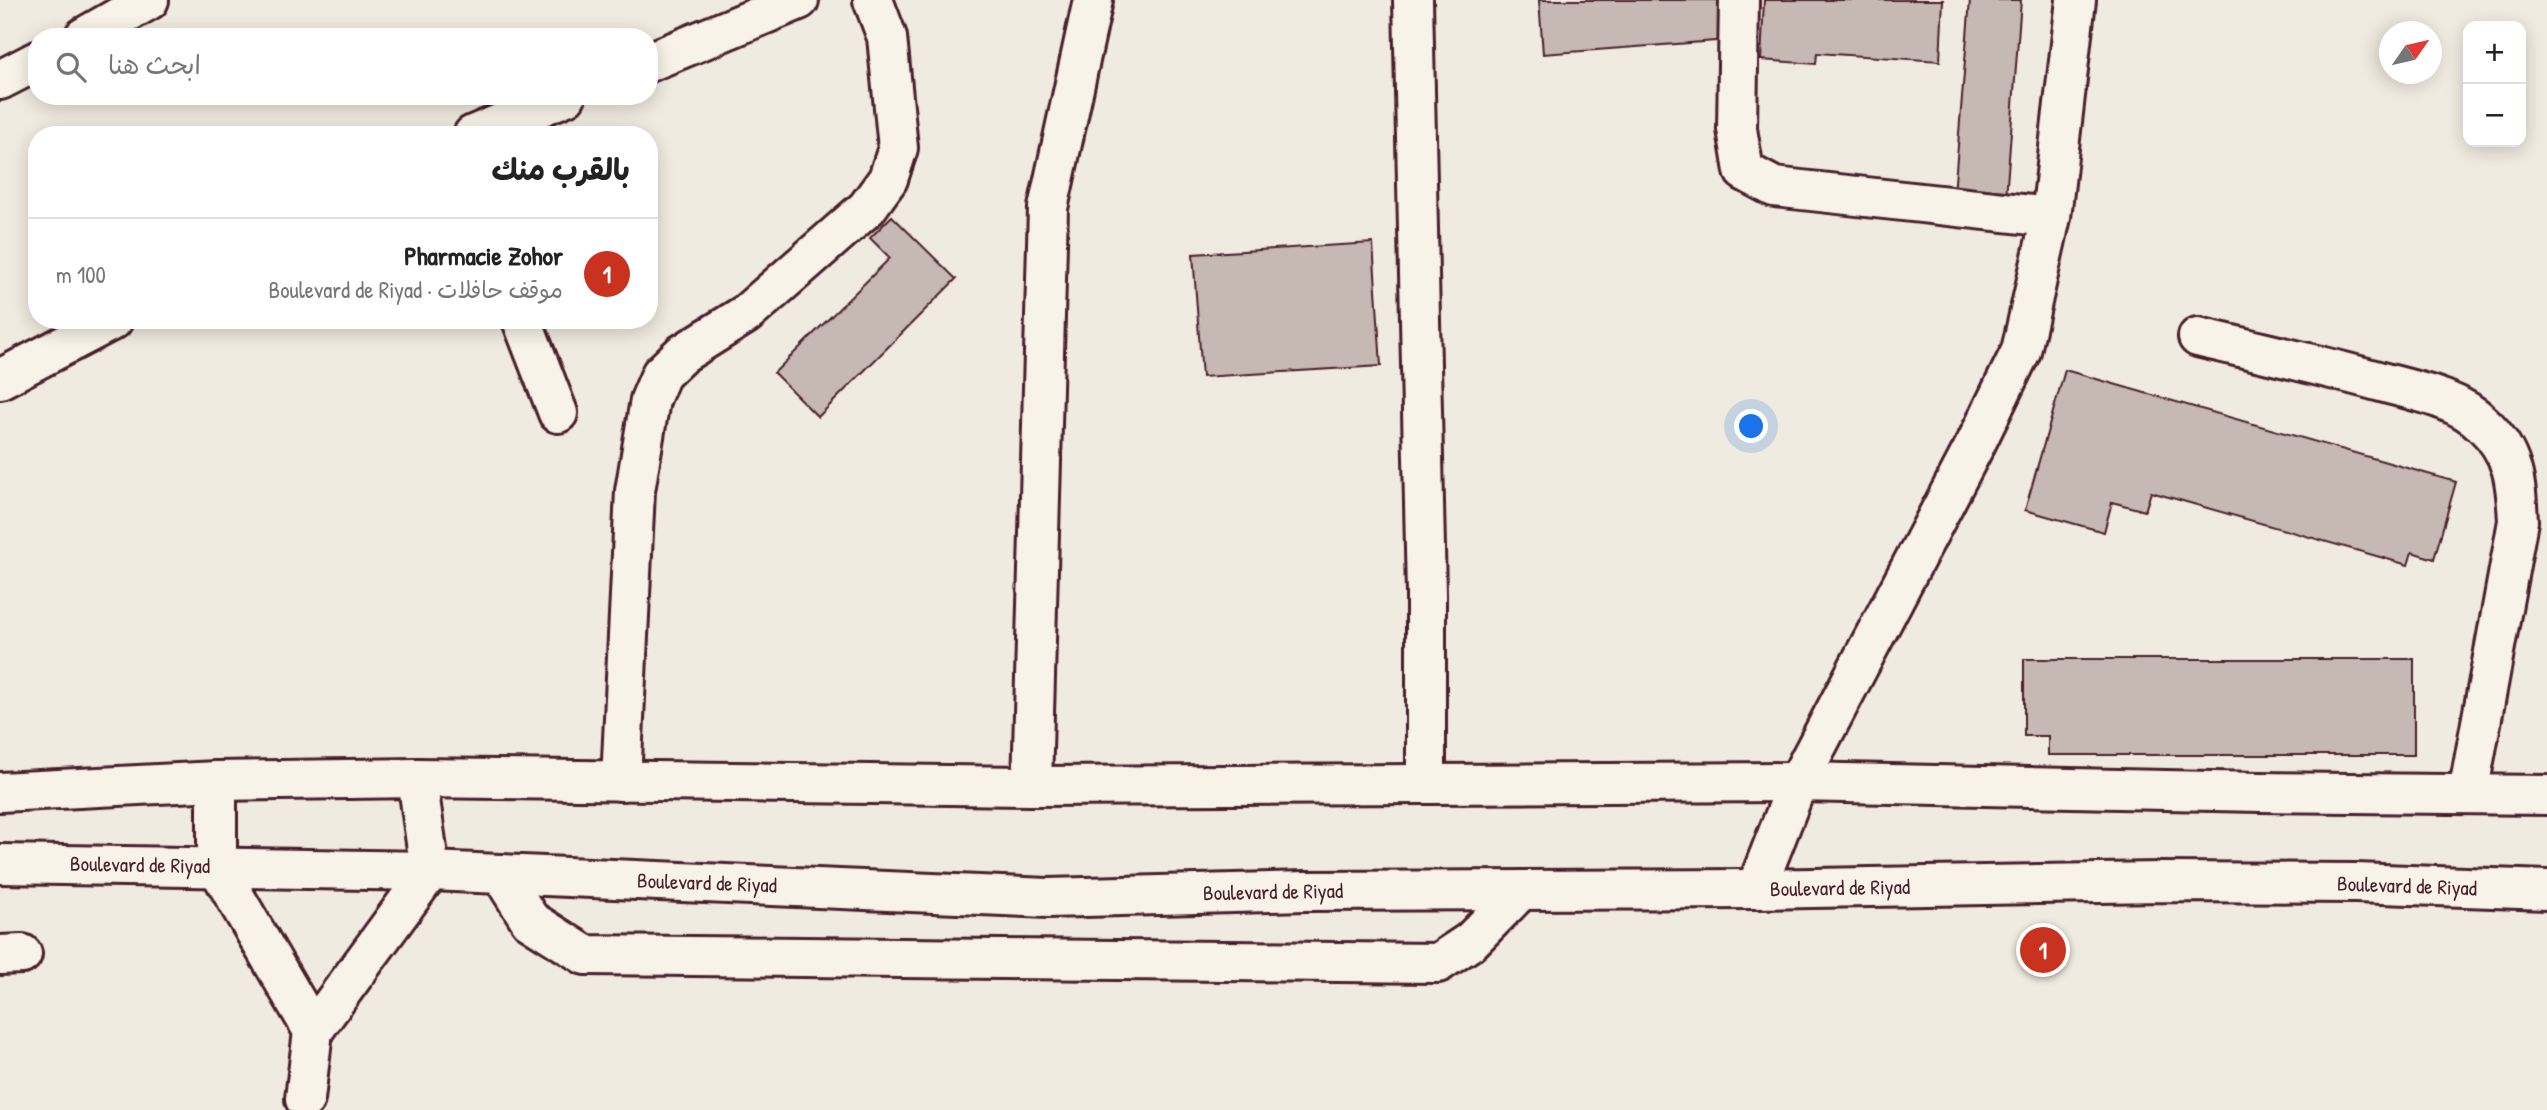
<!DOCTYPE html>
<html lang="ar">
<meta charset="utf-8">
<style>
:root{--surface:#fff;--page:#f2f2f2;--text:#222;--muted:#767676;--line:#e0e0e0;--accent:#c8321e}
body{margin:0;font-family:"Patrick Hand","Playpen Sans Arabic",sans-serif;background:var(--page);color:var(--text);direction:rtl}
.controls{position:absolute;right:21px;top:21px;display:grid;overflow:hidden;border-radius:14px;box-shadow:0 4px 18px #0003}
.controls button{width:63px;height:63px;display:grid;place-items:center;padding:0;border:0;border-bottom:2px solid var(--line);background:var(--surface);color:var(--text);font:35px sans-serif}
.compass{position:absolute;left:2379px;top:21px;width:63px;height:63px;border-radius:50%;background:var(--surface);box-shadow:0 4px 18px #0003;rotate:56deg}
.you{position:absolute;left:1752px;top:427px;width:24px;height:24px;margin:-18px;border:5px solid #fff;border-radius:50%;background:#1a73e8;box-shadow:0 0 0 10px #1a73e833}
.badge{display:grid;place-items:center;width:46px;height:46px;border-radius:50%;background:var(--accent);color:#fff;font-size:23px;font-weight:700}
.pin{position:absolute;translate:-50% -50%;border:4px solid #fff;box-shadow:0 2px 7px #0006}
.list{margin:0;padding:0;list-style:none}
h2{display:flex;justify-content:space-between;align-items:center;height:91px;margin:0;padding:0 28px;font-size:30px}
h2 small{font-size:23px;font-weight:400;color:var(--muted)}
.list li{display:grid;grid-template-columns:46px 1fr auto;gap:21px;align-items:center;box-sizing:border-box;height:112px;padding:0 28px;border-top:2px solid var(--line)}
.list b{display:block;font-size:26px;white-space:nowrap}
.list p{margin:0;font-size:23px;white-space:nowrap;color:var(--muted)}
.list em{font-size:23px;font-style:normal;color:var(--muted)}
.icon{flex:none;width:38px;height:38px;fill:none;stroke:currentColor;stroke-width:2;stroke-linecap:round;stroke-linejoin:round}
.map{position:relative;flex:none;width:2547px;height:1110px;overflow:hidden;direction:ltr}
.search{position:absolute;background:var(--surface);box-shadow:0 4px 18px #0003;left:28px;top:28px;width:630px;height:77px;display:flex;align-items:center;gap:18px;box-sizing:border-box;padding:0 24px;border-radius:28px;color:var(--muted);font-size:26px}
.panel{position:absolute;background:var(--surface);box-shadow:0 4px 18px #0003;left:28px;top:126px;width:630px;height:203px;border-radius:28px;direction:rtl}
.map>svg:first-child{display:block}
.building{fill:#c6b8b3;stroke:#4a1f2b;stroke-width:2}
.lines{fill:none;stroke-linecap:round;stroke-linejoin:round}
.minor-casing{stroke:#4a1f2b;stroke-width:44}
.major-casing{stroke:#4a1f2b;stroke-width:44}
.minor{stroke:#f7f3e8;stroke-width:38}
.major{stroke:#f7f3e8;stroke-width:38}
.labels{text-anchor:middle;stroke-width:6;stroke-linejoin:round;paint-order:stroke}
.street-label{font-size:21px;fill:#4a1f2b;stroke:#f7f3e8}
</style>
<div class="map">
<svg width="2547" height="1110" viewBox="0 0 2547 1110">
<rect width="100%" height="100%" fill="#f0ebe0"/>
<filter id="ink" filterUnits="userSpaceOnUse"><feTurbulence type="fractalNoise" baseFrequency=".0143" numOctaves="2"/><feDisplacementMap in="SourceGraphic" scale="14" xChannelSelector="R" yChannelSelector="G"/><feConvolveMatrix kernelMatrix="1 2 1 2 8 2 1 2 1" color-interpolation-filters="sRGB"/></filter>
<g filter="url(#ink)">
<path class="building" d="M 1539,0 L 1726,0 L 1729,40 L 1543,54 Z
M 1764,0 L 1943,0 L 1940,61 L 1817,53 L 1816,64 L 1761,60 Z
M 1970,0 L 2021,0 L 2006,198 L 1954,194 Z
M 892,216 L 956,279 L 818,417 L 774,373 L 890,258 L 870,238 Z
M 1373,243 L 1381,366 L 1202,377 L 1193,254 Z
M 2065,370 L 2456,482 L 2434,559 L 2412,552 L 2408,565 L 2151,492 L 2145,511 L 2112,502 L 2104,532 L 2025,510 Z
M 2024,659 L 2414,659 L 2414,755 L 2048,755 L 2048,736 L 2024,736 Z"/>
<g class="lines">
<g class="minor-casing">
<path id="minor" d="M 1413,0 L 1426,594 L 1426,784
M 1739,0 L 1737,129 L 1744,171 L 1774,187 L 2051,217
M 84,37 L 149,0
M 0,80 L 37,61
M 522,320 L 558,413
M 2198,337 C 2261,352 2324,366 2385,383 C 2418,392 2458,399 2483,424 C 2514,453 2516,482 2518,521 L 2468,794
M 217,781 L 217,866 L 313,1031
M 621,781 L 635,491 L 650,400 L 661,374 L 682,354 L 746,314 L 867,208 L 888,179 L 898,148 L 887,37 L 873,0
M 1032,786 L 1048,208 L 1093,0
M 501,874 L 530,920 L 585,955 L 1438,963 L 1471,941 L 1521,890
M 1756,889 L 1798,782 L 1976,443 L 2021,351 L 2051,217 L 2076,0
M 0,955 L 22,954
M 305,1099 L 313,1031 L 430,871 L 417,778"/>
</g>
<g class="major-casing">
<path id="major" d="M 649,62 L 799,0
M 473,135 L 566,96
M 0,379 L 113,320
M 0,792 L 217,781 L 417,778 L 1032,786 L 1798,782 L 2260,792 L 2547,795
M 0,864 L 430,871 L 1048,898 L 1305,891 L 1756,889 L 2160,882 L 2355,883 L 2547,890"/>
</g>
<use href="#minor" class="minor"/>
<use href="#major" class="major"/>
</g>
</g>
<g class="labels">
<g class="street-label">
<text transform="translate(140 865) rotate(1)" y="7">Boulevard de Riyad</text>
<text transform="translate(707 883) rotate(2)" y="7">Boulevard de Riyad</text>
<text transform="translate(2407 886) rotate(2)" y="7">Boulevard de Riyad</text>
<text transform="translate(1840 888) rotate(-1)" y="7">Boulevard de Riyad</text>
<text transform="translate(1273 892) rotate(-1)" y="7">Boulevard de Riyad</text>
</g>
</g>
</svg>
<div class="controls">
<button>+</button>
<button>−</button>
</div>
<svg class="compass" viewBox="-18 -18 36 36"><path d="M0-13l5 13h-10z" fill="#e53935"/><path d="M0 13l5-13h-10z" fill="#767676"/></svg>
<div class="you"></div>
<div class="pin badge" style="left:2043px;top:950px">1</div>
<div class="search"><svg class="icon" aria-label="search" viewBox="0 0 24 24"><circle cx="10" cy="10" r="6"/><path d="M15 15l6 6"/></svg>ابحث هنا</div>
<section class="panel">
<h2>بالقرب منك<small></small></h2>
<ul class="list">
<li><span class="badge">1</span><div><b>Pharmacie Zohor</b><p>موقف حافلات · Boulevard de Riyad</p></div><em>100 m</em></li>
</ul>
</section>
</div>
